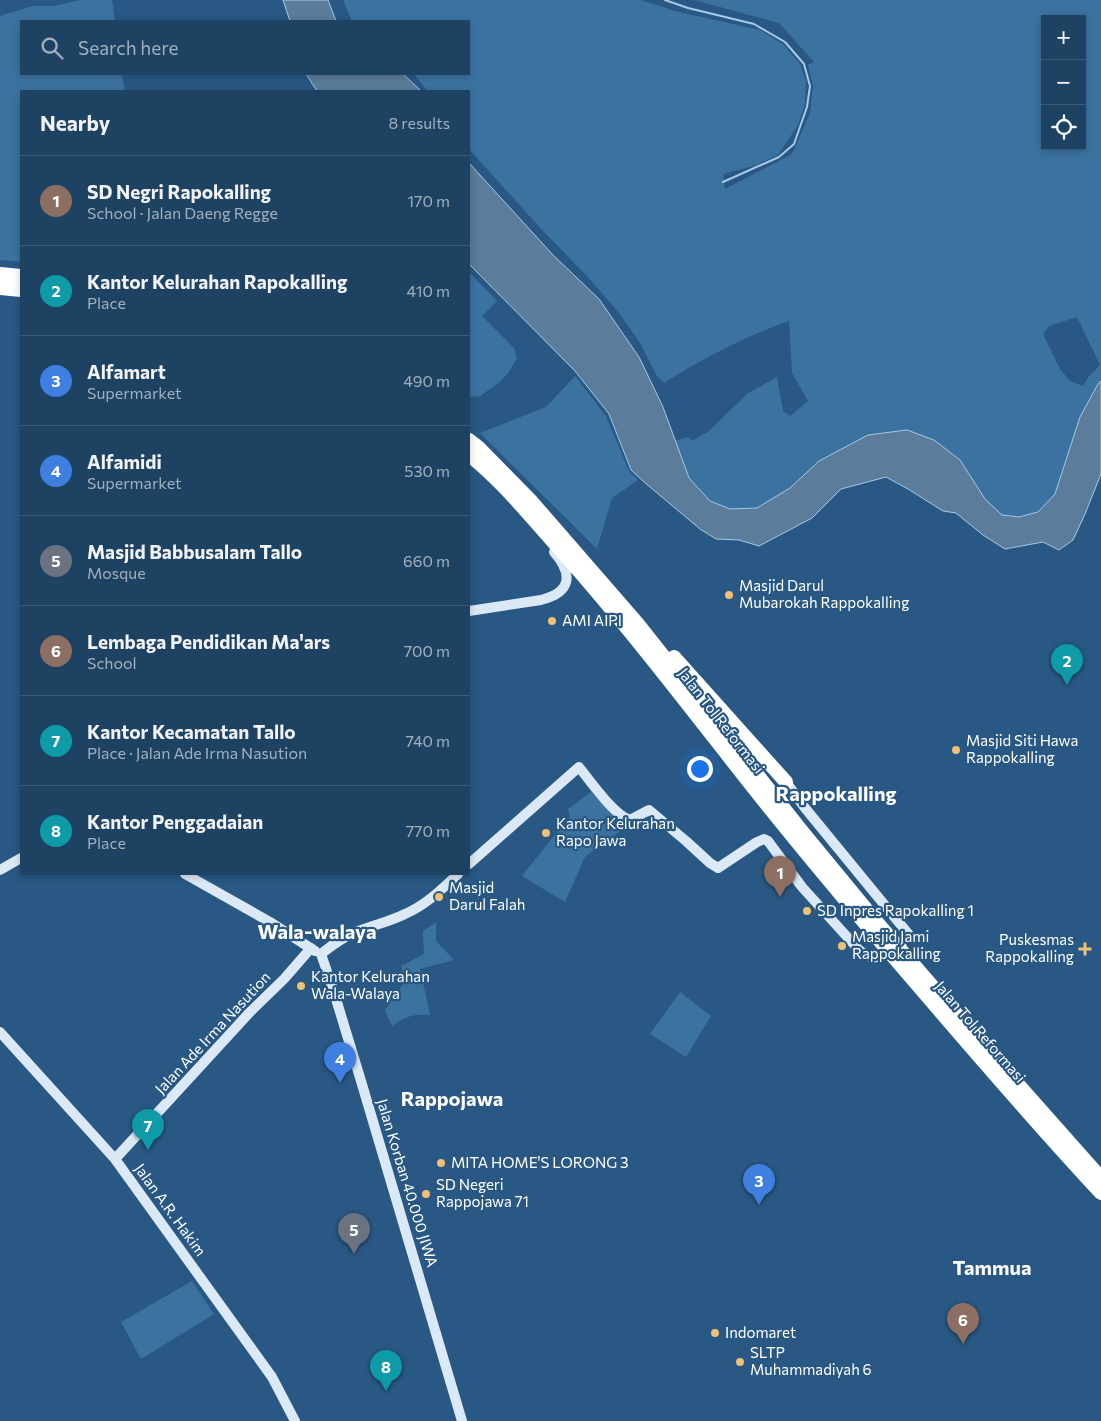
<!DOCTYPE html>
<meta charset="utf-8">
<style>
:root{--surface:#1e4262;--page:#2b4d6b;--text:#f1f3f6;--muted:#a1b0be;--line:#3c5b77;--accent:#efc177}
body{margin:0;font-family:Commissioner,sans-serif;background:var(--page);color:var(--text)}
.controls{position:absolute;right:15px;top:15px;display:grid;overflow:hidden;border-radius:0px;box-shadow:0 2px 8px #0003}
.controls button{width:45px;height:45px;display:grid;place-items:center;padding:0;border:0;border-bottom:1px solid var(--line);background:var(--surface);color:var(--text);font:25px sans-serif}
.you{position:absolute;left:699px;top:768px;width:18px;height:18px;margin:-12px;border:4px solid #fff;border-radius:50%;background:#1a73e8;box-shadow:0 0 0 8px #1a73e833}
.badge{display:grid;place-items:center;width:32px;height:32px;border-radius:50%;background:var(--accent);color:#fff;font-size:16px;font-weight:700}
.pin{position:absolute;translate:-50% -41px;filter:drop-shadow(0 1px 2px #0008)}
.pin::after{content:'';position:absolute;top:26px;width:18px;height:15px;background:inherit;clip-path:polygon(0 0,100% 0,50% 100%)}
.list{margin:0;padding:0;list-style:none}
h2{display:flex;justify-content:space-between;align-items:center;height:65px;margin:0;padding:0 20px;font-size:21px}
h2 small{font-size:16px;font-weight:400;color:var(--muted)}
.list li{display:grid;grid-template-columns:32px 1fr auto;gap:15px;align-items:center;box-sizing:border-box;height:90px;padding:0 20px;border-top:1px solid var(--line)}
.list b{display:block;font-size:19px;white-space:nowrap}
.list p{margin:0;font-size:16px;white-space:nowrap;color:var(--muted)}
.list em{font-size:16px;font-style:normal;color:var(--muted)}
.icon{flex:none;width:28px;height:28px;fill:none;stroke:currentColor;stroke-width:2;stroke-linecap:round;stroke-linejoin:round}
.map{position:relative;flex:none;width:1101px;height:1421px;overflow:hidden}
.search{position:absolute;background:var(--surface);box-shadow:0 2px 8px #0003;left:20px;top:20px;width:450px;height:55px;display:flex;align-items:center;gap:12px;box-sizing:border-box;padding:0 18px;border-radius:0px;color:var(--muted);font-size:19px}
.panel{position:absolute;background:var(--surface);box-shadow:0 2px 8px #0003;left:20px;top:90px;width:450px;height:785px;border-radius:0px}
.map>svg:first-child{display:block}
.green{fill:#3c72a0;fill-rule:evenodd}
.water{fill:#5b7c9a;stroke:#a6cae7}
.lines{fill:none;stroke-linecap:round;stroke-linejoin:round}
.stream{stroke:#a6cae7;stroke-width:2}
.secondary{stroke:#dbe9f6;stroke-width:10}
.highway{stroke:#fff;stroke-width:14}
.poi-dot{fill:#efc177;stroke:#285883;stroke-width:2}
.labels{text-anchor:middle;stroke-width:4.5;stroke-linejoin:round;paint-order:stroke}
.poi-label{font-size:15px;fill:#fff;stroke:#285883;text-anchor:start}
.street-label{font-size:15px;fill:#fff;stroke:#285883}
.district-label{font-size:20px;font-weight:bold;fill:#fff;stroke:#285883}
</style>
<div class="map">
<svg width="1101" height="1421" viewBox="0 0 1101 1421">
<rect width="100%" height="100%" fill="#285883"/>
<path class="green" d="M 80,0 L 112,0 L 115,21 L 21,21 L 21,74 L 122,74 L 125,91 L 21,91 L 21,262 L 0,260 L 0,16 L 32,6 L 54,6 Z
M 343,0 L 641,0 L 675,11 L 760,30 L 783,44 L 800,64 L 806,81 L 805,105 L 798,125 L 779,154 L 757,165 L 723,174 L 725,189 L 792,154 L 810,113 L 813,86 L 808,65 L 814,62 L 779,23 L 694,0 L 1101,0 L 1101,381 L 1098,384 L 1080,417 L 1055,494 L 1038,512 L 1019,517 L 1002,515 L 985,499 L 960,460 L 907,430 L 868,435 L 819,461 L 790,488 L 757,508 L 730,509 L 710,501 L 689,478 L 675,441 L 688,437 L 692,441 L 709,431 L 748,393 L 777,377 L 783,411 L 790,416 L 808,401 L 792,373 L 789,321 C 746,336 702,359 664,383 L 657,376 L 640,343 L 619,313 L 587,276 L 543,231 L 469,149 L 469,91 L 427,91 L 414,74 L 469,74 L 469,21 L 352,21 ZM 1045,19 L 1082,19 L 1082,146 L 1045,146 ZM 1077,317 L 1100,365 L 1089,376 L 1083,386 L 1070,381 L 1060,369 L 1043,334 L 1049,326 Z
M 469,272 L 497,301 L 482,316 L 514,348 L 517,358 L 509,372 L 500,382 L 480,396 L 469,397 Z
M 575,376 L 606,416 L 629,471 L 638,480 L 612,498 L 597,549 L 480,433 L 546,407 Z
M 591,792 L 626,827 L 585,857 L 565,902 L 522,876 L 556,833 L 570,817 L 568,809 Z
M 436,922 L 436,941 L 454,960 L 420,969 L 430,1015 C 412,1014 407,1016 392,1026 L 385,1010 L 405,981 L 401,966 L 424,954 L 423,931 Z
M 680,992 L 711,1016 L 686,1057 L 650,1034 Z
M 192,1281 L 214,1314 L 141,1359 L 121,1322 Z"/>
<path class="water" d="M 283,0 L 328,0 L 336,21 L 290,21 Z
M 306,74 L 403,74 L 421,91 L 317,91 Z
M 469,163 L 553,255 L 599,299 L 639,357 L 663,407 L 689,478 L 710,501 L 730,509 L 757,508 L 790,488 L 819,461 L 868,435 L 907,430 L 934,440 L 960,460 L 985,499 L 1002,515 L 1019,517 L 1038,512 L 1055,494 L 1080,417 L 1098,384 L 1101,381 L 1101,474 L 1085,514 L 1073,540 L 1059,550 L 1043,542 L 1005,549 L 983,535 L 956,513 L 943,511 L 908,489 L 886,477 L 841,489 L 812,518 L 759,546 L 739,540 L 716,539 L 700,529 L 644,482 L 631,470 L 609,414 L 575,371 L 469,264 Z"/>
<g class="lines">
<path class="stream" d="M 665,0 L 688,8 L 754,24 L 785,42 L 804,64 L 810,86 L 807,107 L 794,144 L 779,157 L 723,182"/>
<path class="secondary" d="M 469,611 L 541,600 C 572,592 573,574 554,552
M 786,782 L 805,808 L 910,936 L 904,940
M 469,864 L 579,767 C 590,781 614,815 630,820 L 649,810 L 686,841 L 710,863 L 718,868 L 757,842 L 764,839 L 768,841 L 802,887 L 859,950 C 864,954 870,959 878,957
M 0,870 L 21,858
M 185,874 L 270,922 L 315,951
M 321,954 L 333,989 L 361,1081 L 462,1421
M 321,954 C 331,946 341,938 354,933 C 370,926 389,922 405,914 C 426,905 442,889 458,874
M 0,1032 L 115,1159 L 272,1377 L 295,1421
M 115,1159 L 250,1012 L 284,979 L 311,948"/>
<path class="highway" d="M 0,274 L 21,276
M 0,288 L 21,290
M 469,440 L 478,447 L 532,502 L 638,624 L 801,830 L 875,920 L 985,1047 L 1101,1178
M 469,455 C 502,481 529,515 557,546 C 625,622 686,702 748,781 C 808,857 870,930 933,1003 C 988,1067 1043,1131 1101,1193
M 674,657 L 786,782"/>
</g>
<g class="poi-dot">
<circle cx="729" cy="595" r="5"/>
<circle cx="552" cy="621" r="5"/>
<circle cx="956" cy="750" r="5"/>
<circle cx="546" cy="833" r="5"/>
<circle cx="439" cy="897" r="5"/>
<circle cx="807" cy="911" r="5"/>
<circle cx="842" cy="946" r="5"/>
<path d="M1082.5 941.5h5v5h5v5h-5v5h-5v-5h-5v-5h5z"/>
<circle cx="301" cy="986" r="5"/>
<circle cx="441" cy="1163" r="5"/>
<circle cx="426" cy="1194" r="5"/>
<circle cx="715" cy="1333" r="5"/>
<circle cx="740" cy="1362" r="5"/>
</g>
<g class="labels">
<g class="poi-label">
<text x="739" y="591">Masjid Darul<tspan x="739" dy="17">Mubarokah Rappokalling</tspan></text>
<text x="562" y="626">AMI AIPI</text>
<text x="966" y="746">Masjid Siti Hawa<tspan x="966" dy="17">Rappokalling</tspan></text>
<text x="556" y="829">Kantor Kelurahan<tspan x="556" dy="17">Rapo Jawa</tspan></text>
<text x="449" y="893">Masjid<tspan x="449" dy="17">Darul Falah</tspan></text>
<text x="817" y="916">SD Inpres Rapokalling 1</text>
<text x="852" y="942">Masjid Jami<tspan x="852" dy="17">Rappokalling</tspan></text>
<text x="1074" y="945" text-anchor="end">Puskesmas<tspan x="1074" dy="17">Rappokalling</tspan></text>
<text x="311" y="982">Kantor Kelurahan<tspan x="311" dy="17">Wala-Walaya</tspan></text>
<text x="451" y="1168">MITA HOME'S LORONG 3</text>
<text x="436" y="1190">SD Negeri<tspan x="436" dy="17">Rappojawa 71</tspan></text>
<text x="725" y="1338">Indomaret</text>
<text x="750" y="1358">SLTP<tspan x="750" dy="17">Muhammadiyah 6</tspan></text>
</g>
<g class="street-label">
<text transform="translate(721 721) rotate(52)" y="5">Jalan Tol Reformasi</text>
<text transform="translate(980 1032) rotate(49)" y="5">Jalan Tol Reformasi</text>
<text transform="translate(213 1033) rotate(-47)" y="5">Jalan Ade Irma Nasution</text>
<text transform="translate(407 1183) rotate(73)" y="5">Jalan Korban 40.000 JIWA</text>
<text transform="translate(170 1210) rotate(54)" y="5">Jalan A.R. Hakim</text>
</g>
<g class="district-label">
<text x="836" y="801">Rappokalling</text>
<text x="317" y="939">Wala-walaya</text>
<text x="452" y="1106">Rappojawa</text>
<text x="992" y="1275">Tammua</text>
</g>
</g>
</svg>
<div class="controls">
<button>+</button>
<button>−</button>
<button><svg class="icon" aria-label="locate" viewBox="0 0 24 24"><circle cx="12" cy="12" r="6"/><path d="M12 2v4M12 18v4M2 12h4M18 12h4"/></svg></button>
</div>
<div class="you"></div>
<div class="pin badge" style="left:780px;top:897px;background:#8d6e63">1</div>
<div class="pin badge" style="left:1067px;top:685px;background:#0f9aa8">2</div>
<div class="pin badge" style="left:759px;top:1205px;background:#3f7fe0">3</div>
<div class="pin badge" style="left:340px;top:1083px;background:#3f7fe0">4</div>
<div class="pin badge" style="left:354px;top:1254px;background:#6b7280">5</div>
<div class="pin badge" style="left:963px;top:1344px;background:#8d6e63">6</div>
<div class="pin badge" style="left:148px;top:1150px;background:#0f9aa8">7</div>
<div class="pin badge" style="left:386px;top:1391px;background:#0f9aa8">8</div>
<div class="search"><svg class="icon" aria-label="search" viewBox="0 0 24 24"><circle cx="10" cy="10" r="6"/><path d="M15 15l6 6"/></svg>Search here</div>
<section class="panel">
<h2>Nearby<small>8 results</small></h2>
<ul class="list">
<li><span class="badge" style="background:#8d6e63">1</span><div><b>SD Negri Rapokalling</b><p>School · Jalan Daeng Regge</p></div><em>170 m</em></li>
<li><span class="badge" style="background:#0f9aa8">2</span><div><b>Kantor Kelurahan Rapokalling</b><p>Place</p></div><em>410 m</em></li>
<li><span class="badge" style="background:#3f7fe0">3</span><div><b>Alfamart</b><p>Supermarket</p></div><em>490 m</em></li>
<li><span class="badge" style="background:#3f7fe0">4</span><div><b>Alfamidi</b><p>Supermarket</p></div><em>530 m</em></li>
<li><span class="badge" style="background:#6b7280">5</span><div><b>Masjid Babbusalam Tallo</b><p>Mosque</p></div><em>660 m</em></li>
<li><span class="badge" style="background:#8d6e63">6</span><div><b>Lembaga Pendidikan Ma'ars</b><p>School</p></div><em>700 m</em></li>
<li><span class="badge" style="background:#0f9aa8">7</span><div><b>Kantor Kecamatan Tallo</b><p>Place · Jalan Ade Irma Nasution</p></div><em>740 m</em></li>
<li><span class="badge" style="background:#0f9aa8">8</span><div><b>Kantor Penggadaian</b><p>Place</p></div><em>770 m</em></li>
</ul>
</section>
</div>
